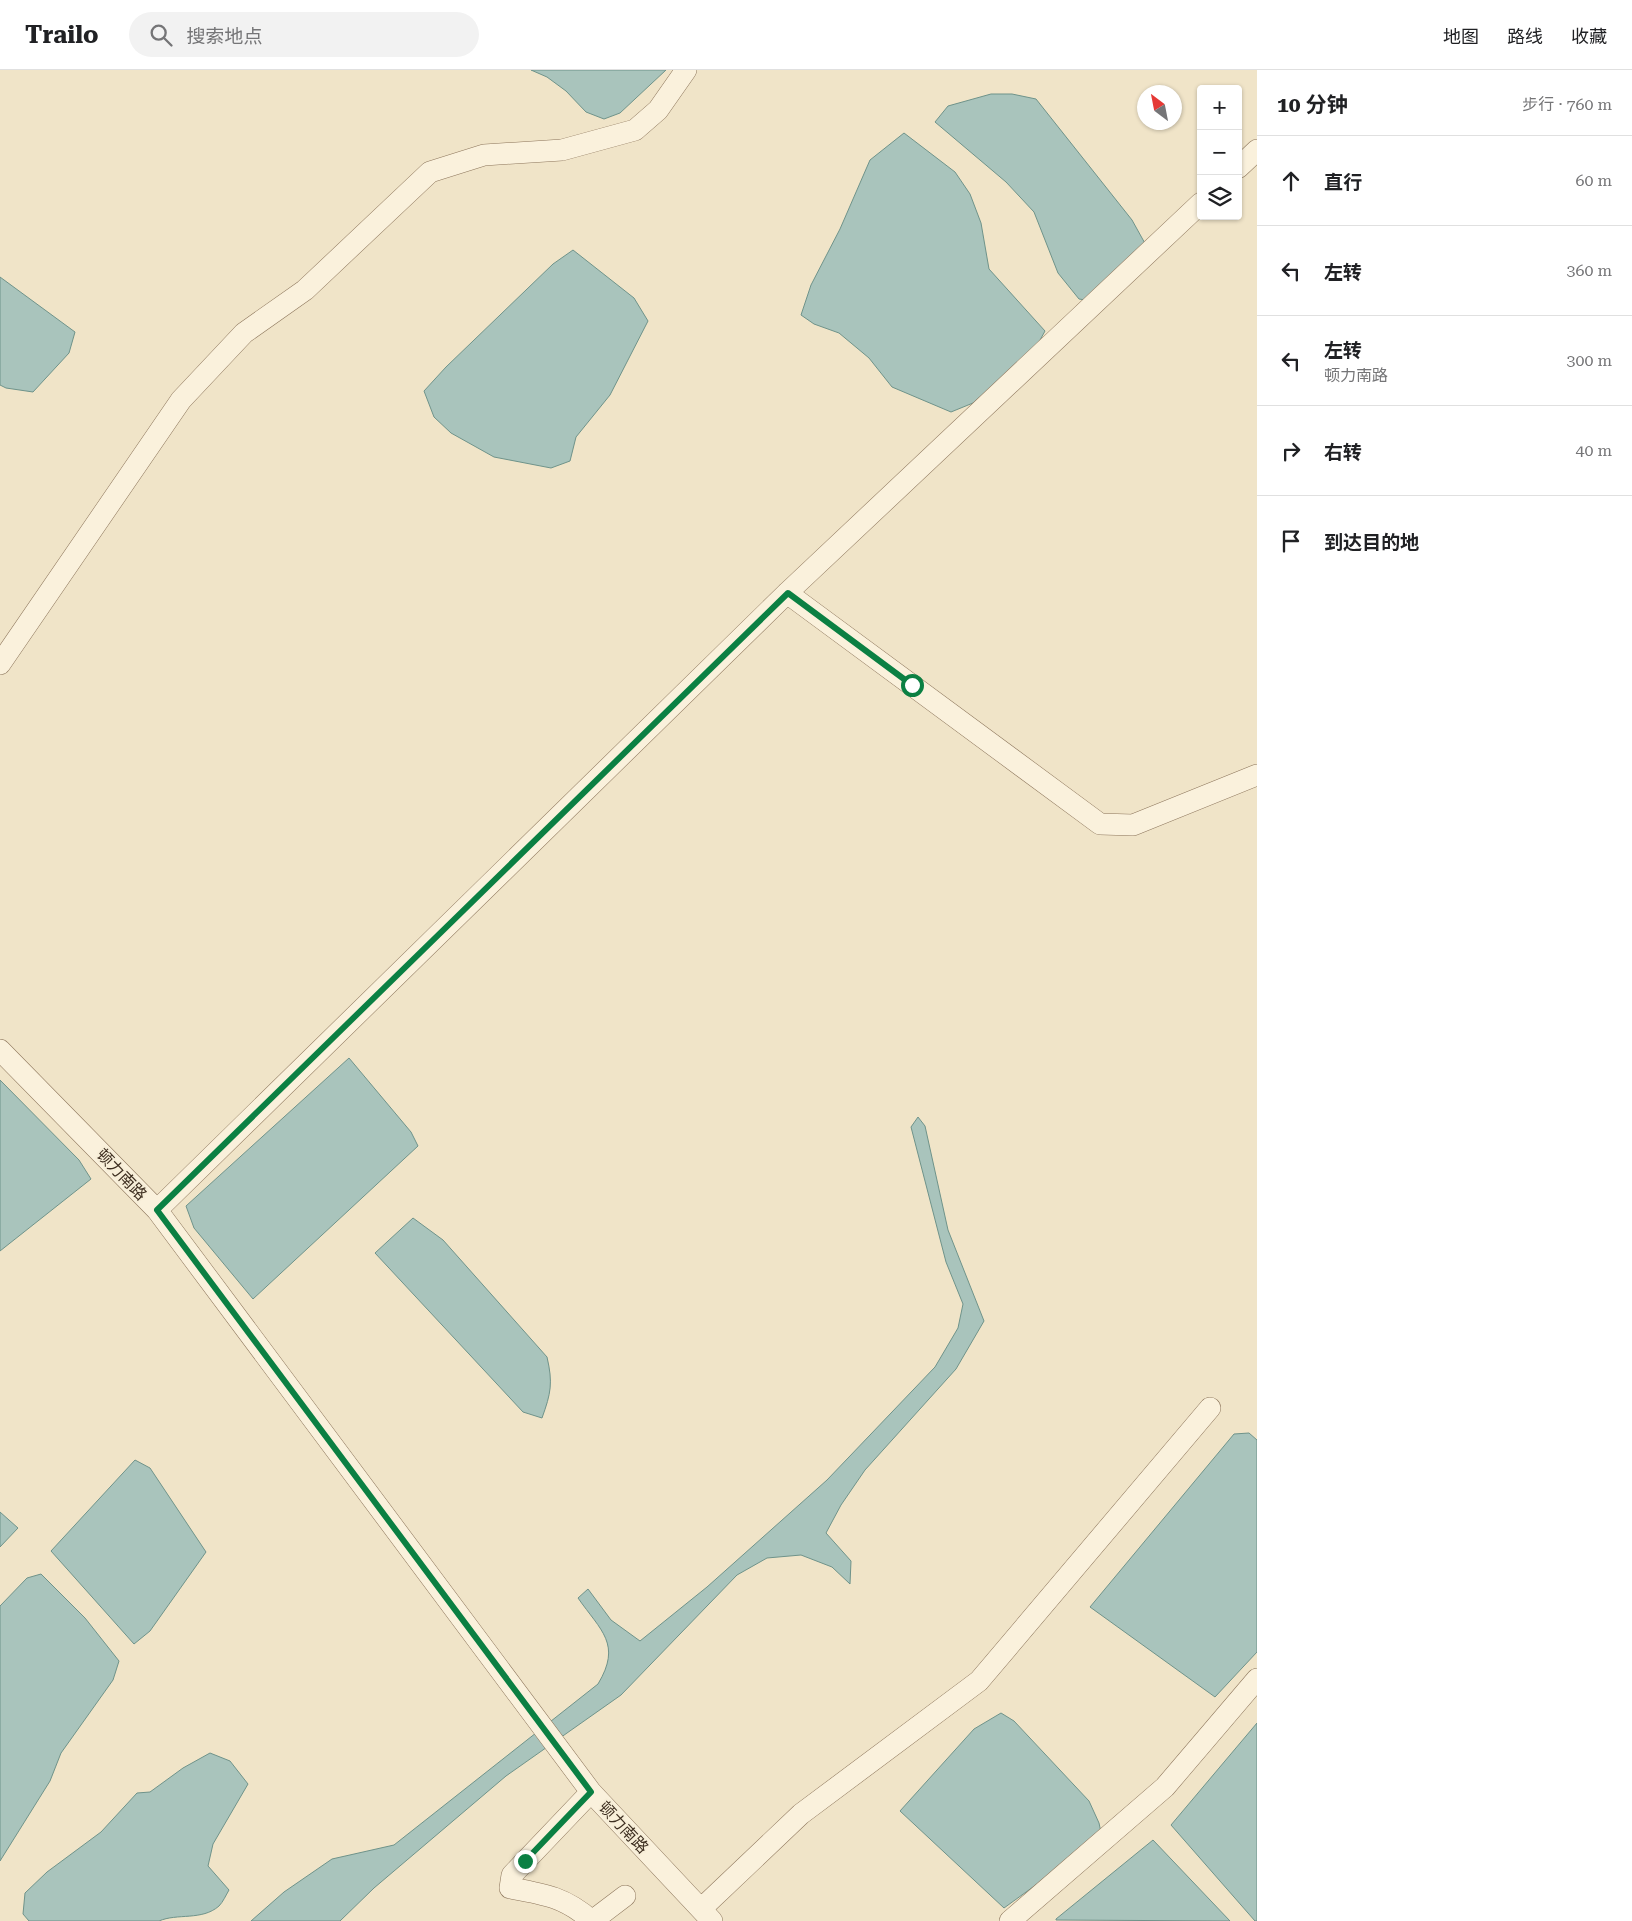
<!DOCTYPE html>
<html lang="zh">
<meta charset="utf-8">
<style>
:root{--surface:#fff;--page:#f2f2f2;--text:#202124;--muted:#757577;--line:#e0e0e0}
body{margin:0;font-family:"Roboto Serif","Noto Sans SC",serif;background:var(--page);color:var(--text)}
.controls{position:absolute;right:15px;top:15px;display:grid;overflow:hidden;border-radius:5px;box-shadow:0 1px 4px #0004}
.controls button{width:45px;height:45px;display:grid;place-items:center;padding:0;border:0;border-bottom:1px solid var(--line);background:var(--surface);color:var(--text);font:25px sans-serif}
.compass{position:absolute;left:1137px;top:15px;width:45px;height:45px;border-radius:50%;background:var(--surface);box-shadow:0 1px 4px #0004;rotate:328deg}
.stop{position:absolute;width:15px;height:15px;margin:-11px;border:4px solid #0b8043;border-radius:50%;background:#fff}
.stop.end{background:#0b8043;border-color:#fff;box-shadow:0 1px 5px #0008}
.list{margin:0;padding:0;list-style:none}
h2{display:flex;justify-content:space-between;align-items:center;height:65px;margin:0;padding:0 20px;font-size:21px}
h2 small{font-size:16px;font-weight:400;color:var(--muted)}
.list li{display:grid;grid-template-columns:32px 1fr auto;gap:15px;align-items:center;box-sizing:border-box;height:90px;padding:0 20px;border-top:1px solid var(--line)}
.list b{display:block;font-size:19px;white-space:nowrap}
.list p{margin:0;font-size:16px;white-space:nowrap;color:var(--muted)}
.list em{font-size:16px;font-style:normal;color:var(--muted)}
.icon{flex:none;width:28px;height:28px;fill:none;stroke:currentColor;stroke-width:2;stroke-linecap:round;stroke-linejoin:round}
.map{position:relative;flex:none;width:1257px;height:1851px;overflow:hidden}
header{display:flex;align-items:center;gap:30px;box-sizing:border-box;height:70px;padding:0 25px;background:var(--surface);border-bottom:1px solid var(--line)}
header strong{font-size:24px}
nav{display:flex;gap:28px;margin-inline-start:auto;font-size:18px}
.search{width:350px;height:45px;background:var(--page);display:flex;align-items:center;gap:12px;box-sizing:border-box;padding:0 18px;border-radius:28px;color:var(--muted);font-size:19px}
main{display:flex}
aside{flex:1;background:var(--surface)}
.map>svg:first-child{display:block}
.water{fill:#a9c4bc;stroke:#6f938a}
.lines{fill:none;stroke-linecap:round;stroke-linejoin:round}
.minor-casing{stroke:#8d765c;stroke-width:22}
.minor{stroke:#faf1dc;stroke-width:21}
.route{stroke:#0b8043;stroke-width:6}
.labels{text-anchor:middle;stroke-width:4;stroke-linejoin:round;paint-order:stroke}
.street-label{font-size:16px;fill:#3d2e20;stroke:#f7eed8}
</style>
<header>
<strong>Trailo</strong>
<div class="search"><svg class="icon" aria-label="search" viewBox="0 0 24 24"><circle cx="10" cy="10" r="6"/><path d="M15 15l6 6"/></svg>搜索地点</div>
<nav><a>地图</a><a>路线</a><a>收藏</a></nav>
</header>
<main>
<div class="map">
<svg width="1257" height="1851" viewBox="0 0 1257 1851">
<rect width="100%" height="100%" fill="#f0e4c8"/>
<path class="water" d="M 531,0 L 666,0 L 620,43 L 604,49 L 586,42 L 566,21 L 547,7 Z
M 991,24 L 1012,24 L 1036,29 L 1132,150 L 1152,186 L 1098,232 L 1079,229 L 1058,203 L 1034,142 L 1006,112 L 935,52 L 948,36 Z
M 904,63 L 955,102 L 970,124 L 981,153 L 989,199 L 1045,261 L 1034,281 L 973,333 L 951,342 L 892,317 L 869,288 L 839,263 L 814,254 L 801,245 L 811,215 L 840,159 L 870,90 Z
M 573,180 L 634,228 L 648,251 L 610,325 L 576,367 L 570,391 L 551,398 L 494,387 L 451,363 L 434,347 L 424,321 L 446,297 L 553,194 Z
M 0,207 L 75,262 L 69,283 L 33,322 L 6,318 L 0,315 Z
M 349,988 L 411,1062 L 418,1076 L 253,1229 L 194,1158 L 186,1136 Z
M 0,1010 L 79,1090 L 91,1109 L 0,1181 Z
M 918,1047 L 925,1056 L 948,1160 L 984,1251 L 956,1299 L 865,1400 L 841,1435 L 826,1463 L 851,1491 L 850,1514 L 832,1497 L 801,1485 L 767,1488 L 737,1505 L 621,1625 L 506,1706 L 374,1818 L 340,1851 L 251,1851 L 284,1822 L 332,1789 L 394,1775 L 598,1614 C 622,1574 601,1561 578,1528 L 588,1519 L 611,1550 L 640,1571 L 707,1517 L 827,1410 L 935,1297 L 958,1258 L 963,1234 L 946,1192 L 911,1057 Z
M 413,1148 L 443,1170 L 547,1287 C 553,1313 551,1323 542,1348 L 523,1342 L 375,1183 Z
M 1249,1363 L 1257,1370 L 1257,1582 L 1215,1627 L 1090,1537 L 1234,1364 Z
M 135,1390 L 150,1398 L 206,1482 L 150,1561 L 134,1574 L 51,1481 Z
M 0,1442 L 18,1458 L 0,1477 Z
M 41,1504 L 85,1548 L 119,1591 L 113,1610 L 61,1683 L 50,1711 L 0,1791 L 0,1536 L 27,1508 Z
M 1001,1643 L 1014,1651 L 1089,1731 L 1099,1753 L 1102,1767 L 1004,1838 L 900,1741 L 974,1659 Z
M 1257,1653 L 1257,1851 L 1255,1851 L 1171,1755 Z
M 210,1683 L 230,1691 L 248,1714 L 213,1774 L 208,1796 L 229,1820 C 226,1825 223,1832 219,1836 C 202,1851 177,1843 159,1851 L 29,1851 L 23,1844 L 25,1823 L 47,1802 L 101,1762 L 137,1723 L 150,1722 L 183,1698 Z
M 1153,1770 L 1230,1851 L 1056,1850 L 1056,1849 Z"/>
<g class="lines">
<g class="minor-casing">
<path id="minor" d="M 1238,98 L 1257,80
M 787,523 L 1100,754 L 1133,755 L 1257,705
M 0,594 L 181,330 L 244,263 L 305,220 L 430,102 L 484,85 L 562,80 L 635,60 L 658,40 L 686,0
M 0,980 L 157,1140 L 591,1722 L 712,1851
M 157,1140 L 787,523 L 1201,133
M 591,1722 L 512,1805 L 510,1818 C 544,1824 565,1827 592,1851
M 701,1839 L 801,1744 L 979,1611 L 1210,1338
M 592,1851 L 625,1826
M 1010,1851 L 1165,1717 L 1257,1609"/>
</g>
<use href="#minor" class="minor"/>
</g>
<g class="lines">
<path class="route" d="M 525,1791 L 591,1722 L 157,1140 L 788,523 L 912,615"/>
</g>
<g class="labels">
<g class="street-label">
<text transform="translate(122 1104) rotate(46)" y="6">顿力南路</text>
<text transform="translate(624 1757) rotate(47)" y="6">顿力南路</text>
</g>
</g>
</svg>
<div class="controls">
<button>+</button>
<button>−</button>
<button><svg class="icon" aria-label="layers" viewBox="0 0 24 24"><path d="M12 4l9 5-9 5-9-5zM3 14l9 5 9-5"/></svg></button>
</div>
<svg class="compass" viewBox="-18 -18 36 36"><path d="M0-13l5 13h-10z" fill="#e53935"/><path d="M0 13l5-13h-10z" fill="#757577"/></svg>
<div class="stop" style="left:912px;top:615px"></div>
<div class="stop end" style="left:525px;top:1791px"></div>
</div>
<aside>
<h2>10 分钟<small>步行 · 760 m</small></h2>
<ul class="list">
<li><svg class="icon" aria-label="ahead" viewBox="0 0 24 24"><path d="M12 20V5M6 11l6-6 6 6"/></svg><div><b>直行</b></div><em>60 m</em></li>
<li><svg class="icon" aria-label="left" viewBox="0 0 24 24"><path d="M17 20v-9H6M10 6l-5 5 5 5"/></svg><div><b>左转</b></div><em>360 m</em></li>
<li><svg class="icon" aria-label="left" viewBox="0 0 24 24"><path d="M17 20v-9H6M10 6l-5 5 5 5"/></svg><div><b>左转</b><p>顿力南路</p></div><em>300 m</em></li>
<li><svg class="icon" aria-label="right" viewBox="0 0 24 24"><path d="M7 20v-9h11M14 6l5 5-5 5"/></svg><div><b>右转</b></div><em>40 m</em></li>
<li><svg class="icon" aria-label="arrive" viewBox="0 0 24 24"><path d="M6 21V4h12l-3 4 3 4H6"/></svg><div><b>到达目的地</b></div></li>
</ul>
</aside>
</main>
